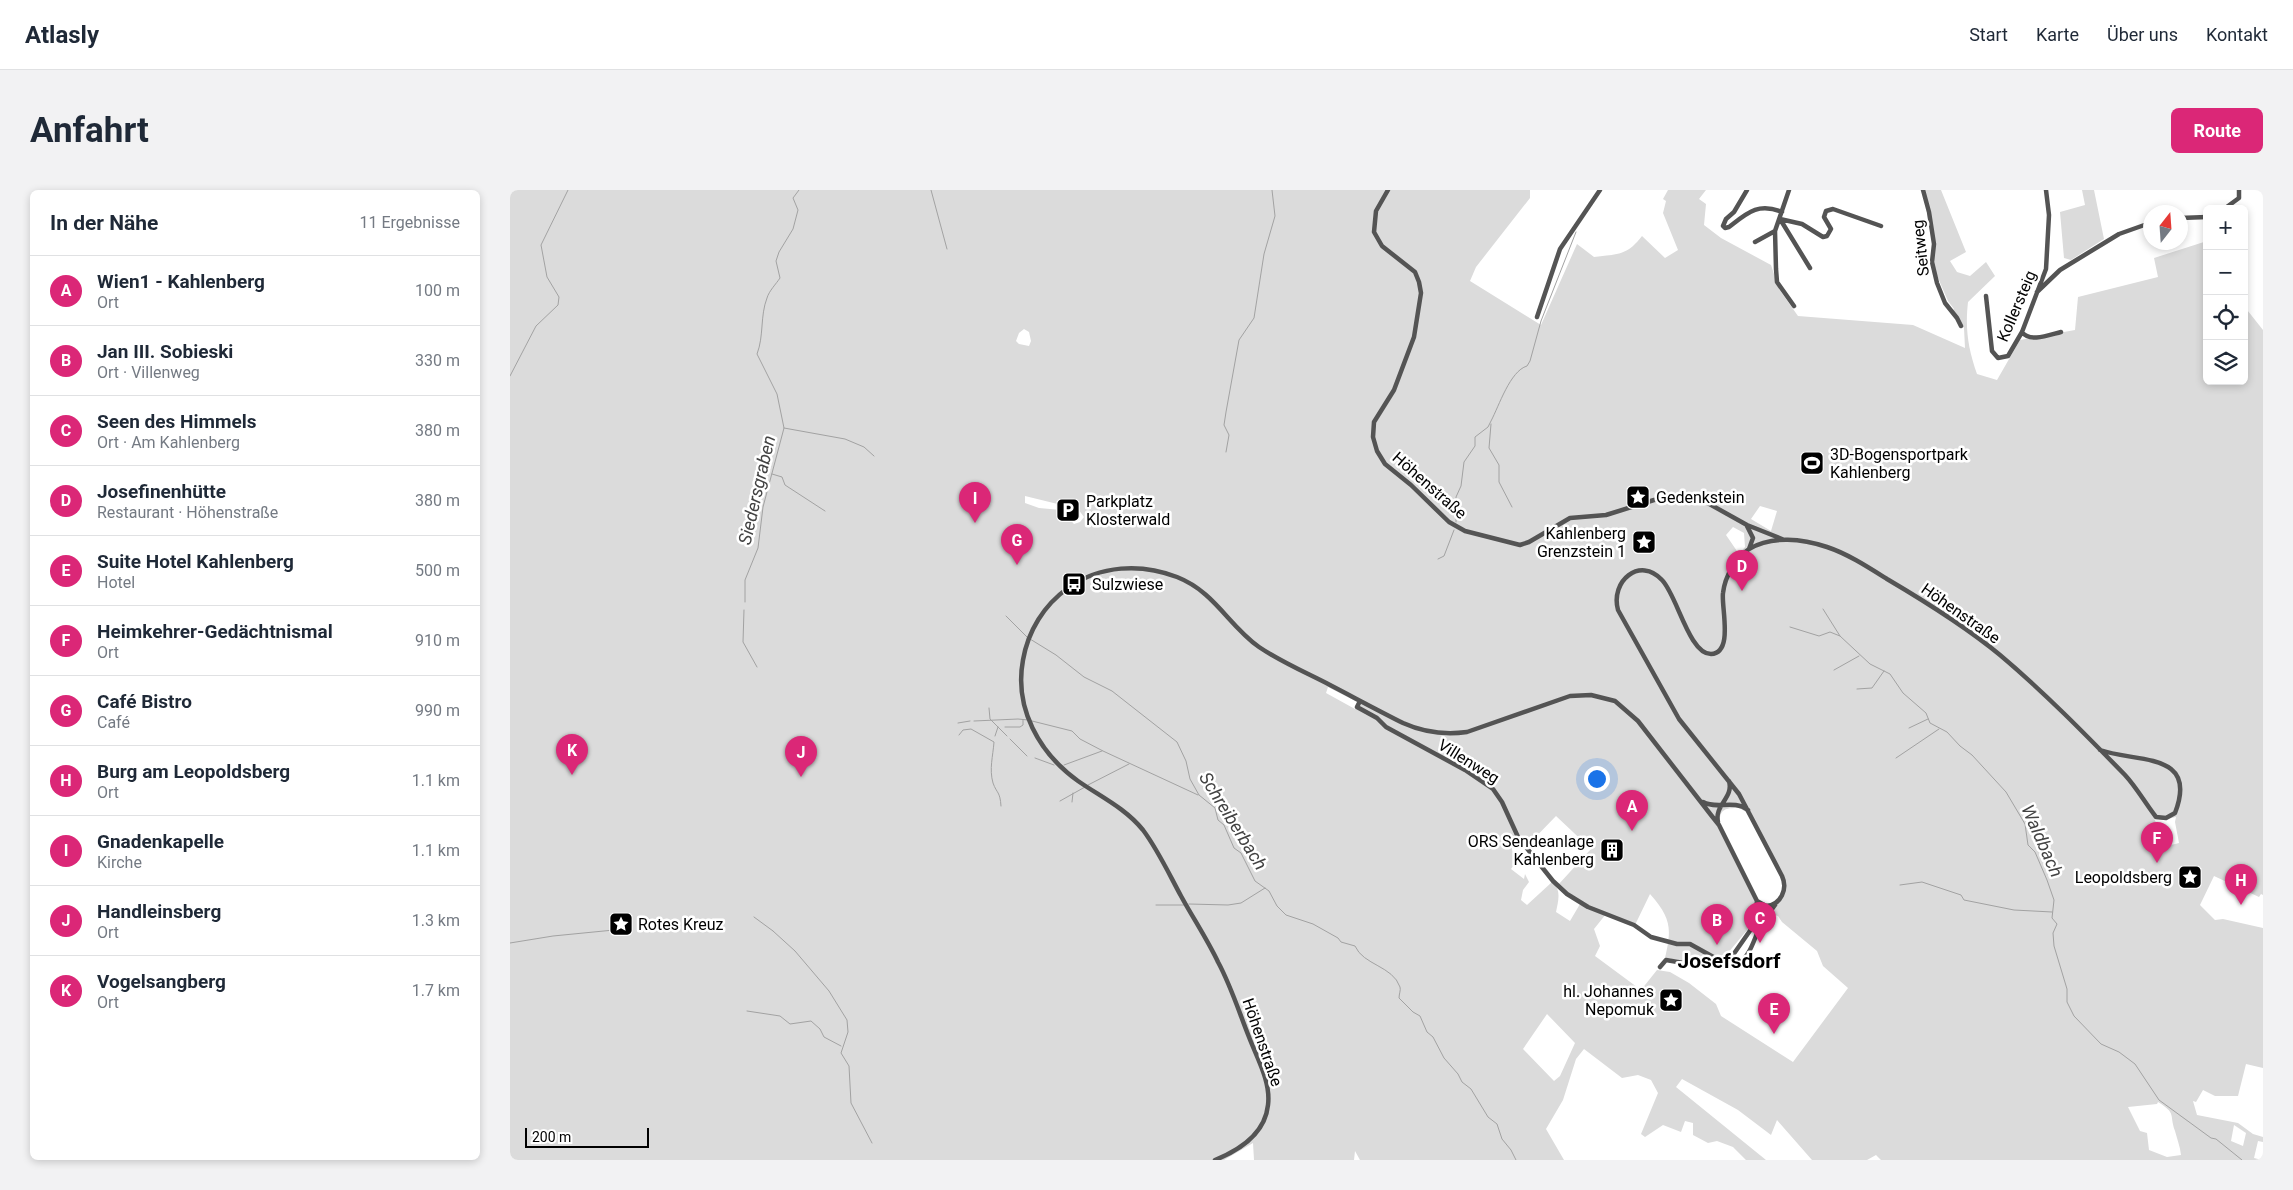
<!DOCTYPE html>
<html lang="de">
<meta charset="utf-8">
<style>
:root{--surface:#fff;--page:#f2f2f3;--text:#1f2937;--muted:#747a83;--line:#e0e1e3;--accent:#db2777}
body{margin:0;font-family:Roboto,sans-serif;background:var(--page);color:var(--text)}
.controls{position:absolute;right:15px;top:15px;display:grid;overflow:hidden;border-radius:8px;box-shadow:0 2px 8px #0003}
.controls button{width:45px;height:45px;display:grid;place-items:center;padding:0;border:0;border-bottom:1px solid var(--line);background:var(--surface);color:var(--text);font:25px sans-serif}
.compass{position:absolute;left:1633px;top:15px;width:45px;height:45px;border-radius:50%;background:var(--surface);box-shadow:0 2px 8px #0003;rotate:17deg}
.scale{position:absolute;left:15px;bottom:12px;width:124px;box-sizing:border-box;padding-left:5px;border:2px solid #000;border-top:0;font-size:14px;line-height:18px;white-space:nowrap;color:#000;-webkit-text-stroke:4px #fff;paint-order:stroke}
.you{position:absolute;left:1086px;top:588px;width:18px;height:18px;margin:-12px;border:4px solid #fff;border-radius:50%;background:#1a73e8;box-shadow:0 0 0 8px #1a73e833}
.badge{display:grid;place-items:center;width:32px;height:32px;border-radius:50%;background:var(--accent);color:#fff;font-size:16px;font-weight:700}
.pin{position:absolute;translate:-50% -41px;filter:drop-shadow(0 1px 2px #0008)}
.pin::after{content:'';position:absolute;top:26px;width:18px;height:15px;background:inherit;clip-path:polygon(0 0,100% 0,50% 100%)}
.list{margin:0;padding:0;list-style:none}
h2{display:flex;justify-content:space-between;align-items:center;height:65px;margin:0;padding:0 20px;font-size:21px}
h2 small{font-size:16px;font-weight:400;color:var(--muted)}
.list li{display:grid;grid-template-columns:32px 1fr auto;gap:15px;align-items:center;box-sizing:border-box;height:70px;padding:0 20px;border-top:1px solid var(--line)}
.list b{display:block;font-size:19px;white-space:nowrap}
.list p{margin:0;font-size:16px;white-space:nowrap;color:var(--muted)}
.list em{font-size:16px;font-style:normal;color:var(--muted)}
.icon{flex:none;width:28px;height:28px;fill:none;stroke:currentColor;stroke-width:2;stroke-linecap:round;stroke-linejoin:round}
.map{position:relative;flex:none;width:1753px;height:970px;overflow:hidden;border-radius:8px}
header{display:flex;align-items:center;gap:30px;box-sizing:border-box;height:70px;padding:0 25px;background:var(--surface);border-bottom:1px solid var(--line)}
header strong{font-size:24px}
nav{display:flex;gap:28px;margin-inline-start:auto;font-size:18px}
.intro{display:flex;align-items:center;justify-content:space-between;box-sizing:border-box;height:120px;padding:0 30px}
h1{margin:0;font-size:35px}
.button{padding:12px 22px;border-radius:8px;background:var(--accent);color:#fff;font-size:18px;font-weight:700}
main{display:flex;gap:30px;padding:0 30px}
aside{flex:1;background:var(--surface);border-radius:8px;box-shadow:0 2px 8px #0003}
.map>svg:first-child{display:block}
.green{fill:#dbdbdb;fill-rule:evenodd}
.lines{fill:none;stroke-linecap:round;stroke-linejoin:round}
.stream{stroke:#a2a2a2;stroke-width:1}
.minor{stroke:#545454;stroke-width:4.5}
.labels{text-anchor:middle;stroke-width:5;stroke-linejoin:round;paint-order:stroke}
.street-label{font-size:16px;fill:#000;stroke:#fff}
.poi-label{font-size:16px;fill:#000;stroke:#fff;text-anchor:start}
.water-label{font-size:18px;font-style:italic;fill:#434343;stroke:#fff}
.district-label{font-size:21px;font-weight:bold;fill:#000;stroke:#fff}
</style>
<header>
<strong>Atlasly</strong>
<nav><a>Start</a><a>Karte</a><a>Über uns</a><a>Kontakt</a></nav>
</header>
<div class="intro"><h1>Anfahrt</h1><a class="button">Route</a></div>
<main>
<aside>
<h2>In der Nähe<small>11 Ergebnisse</small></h2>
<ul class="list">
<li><span class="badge">A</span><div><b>Wien1 - Kahlenberg</b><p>Ort</p></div><em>100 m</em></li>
<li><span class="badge">B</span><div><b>Jan III. Sobieski</b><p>Ort · Villenweg</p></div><em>330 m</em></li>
<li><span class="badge">C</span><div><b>Seen des Himmels</b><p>Ort · Am Kahlenberg</p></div><em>380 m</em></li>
<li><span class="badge">D</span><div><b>Josefinenhütte</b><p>Restaurant · Höhenstraße</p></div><em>380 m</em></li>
<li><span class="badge">E</span><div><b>Suite Hotel Kahlenberg</b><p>Hotel</p></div><em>500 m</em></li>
<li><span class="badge">F</span><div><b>Heimkehrer-Gedächtnismal</b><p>Ort</p></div><em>910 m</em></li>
<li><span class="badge">G</span><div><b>Café Bistro</b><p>Café</p></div><em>990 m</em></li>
<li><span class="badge">H</span><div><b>Burg am Leopoldsberg</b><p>Ort</p></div><em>1.1 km</em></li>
<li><span class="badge">I</span><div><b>Gnadenkapelle</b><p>Kirche</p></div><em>1.1 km</em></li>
<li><span class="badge">J</span><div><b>Handleinsberg</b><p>Ort</p></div><em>1.3 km</em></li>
<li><span class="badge">K</span><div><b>Vogelsangberg</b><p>Ort</p></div><em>1.7 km</em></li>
</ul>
</aside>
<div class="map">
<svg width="1753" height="970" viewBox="0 0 1753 970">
<rect width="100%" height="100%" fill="#fff"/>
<path class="green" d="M 0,0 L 1020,0 L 1020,8 L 966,77 L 960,91 L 1031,135 L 1067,54 L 1084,67 C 1107,64 1117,66 1132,46 L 1155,68 L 1168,60 L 1153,23 L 1156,11 L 1153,9 L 1158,0 L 1196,0 L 1189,9 L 1196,14 L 1194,35 L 1211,48 L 1261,75 L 1269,99 L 1288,126 L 1403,135 L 1455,158 L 1454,138 L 1442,121 L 1444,119 L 1438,111 L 1422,74 L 1423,57 L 1413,0 L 1431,0 L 1456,62 L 1440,71 L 1447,82 L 1460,86 L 1476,72 L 1485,86 L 1458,112 C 1455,139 1458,158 1467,184 L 1487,190 L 1510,150 L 1565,140 L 1568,107 L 1648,87 L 1644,68 L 1697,51 L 1697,191 L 1734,191 L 1734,116 L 1753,140 L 1753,705 L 1751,704 L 1749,707 L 1704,686 L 1690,715 L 1705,730 L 1713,729 L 1753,738 L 1753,878 L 1736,874 L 1728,906 L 1705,906 L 1693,900 L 1686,912 L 1683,911 L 1687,925 L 1728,933 L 1743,944 L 1753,947 L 1753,952 L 1748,951 L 1744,968 L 1752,970 L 1371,970 L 1366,965 L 1357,970 L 1302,970 L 1267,930 L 1261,945 L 1228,920 L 1172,889 L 1166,897 L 1256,970 L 1236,970 L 1223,957 L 1207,951 L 1198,953 L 1183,945 L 1183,933 L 1175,931 L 1171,942 L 1153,935 L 1135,947 L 1131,944 L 1148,903 L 1141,890 L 1128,885 L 1112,888 L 1074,859 L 1066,869 L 1053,910 L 1036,939 L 1054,970 L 850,970 L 845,961 L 844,970 L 744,970 L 743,953 L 714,970 L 0,970 ZM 514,139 L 519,142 L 521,151 L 519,156 L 509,154 L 506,151 L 509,143 ZM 515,306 L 568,319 L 574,327 L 570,332 L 564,334 L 551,320 L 529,318 L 515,313 ZM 1250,316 L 1267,321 L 1261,341 L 1241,329 ZM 1223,337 L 1234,343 L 1235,357 L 1229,364 L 1216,345 ZM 818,497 L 851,514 L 851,515 L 845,519 L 816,503 ZM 1229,618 L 1238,623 L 1272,689 C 1275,701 1268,710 1258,715 L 1250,711 L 1246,707 L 1210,634 C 1209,619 1215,618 1229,618 ZM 1046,626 L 1081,659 L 1048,695 L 1074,714 L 1125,735 L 1140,704 C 1161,728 1162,738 1155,768 L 1203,775 L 1212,770 L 1238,739 L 1243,718 L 1268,726 L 1272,732 L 1307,761 L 1313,776 L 1338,798 L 1283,872 L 1211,826 L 1206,814 L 1179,793 L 1160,782 L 1147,780 L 1131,800 L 1085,766 L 1090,756 L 1084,739 L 1096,724 L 1070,714 L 1060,731 L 1046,722 C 1048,711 1052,700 1042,692 L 1017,715 L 1011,710 L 1013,700 L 1019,692 L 1015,684 L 1014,689 L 1001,679 L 1006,672 L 1002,660 L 1002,650 L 1010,648 L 1016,657 ZM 1666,627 L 1665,632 L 1669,653 L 1649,658 L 1650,642 L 1644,628 L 1653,630 ZM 1037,824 L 1065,853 L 1050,886 L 1044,891 L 1013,859 ZM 1648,912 C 1667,924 1659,924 1665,941 C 1667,949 1670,956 1671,965 L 1657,967 L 1639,960 L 1637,943 L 1630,941 L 1618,917 L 1647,914 ZM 1724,935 L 1736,943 L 1733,956 L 1721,951 Z
M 1572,0 L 1584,0 L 1594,49 L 1561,70 L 1554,68 L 1550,22 L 1575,15 Z"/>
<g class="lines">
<path class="stream" d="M 421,0 L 437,59
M 0,186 L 26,136 L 48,115 L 49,107 L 37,87 L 31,55 L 58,0
M 981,234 L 979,258 L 989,275 L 989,292 L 1002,317
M 274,238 L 335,249 L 354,257 L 364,266
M 716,262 L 719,245 L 714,235 L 716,222 L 729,150 L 744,128 L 754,64 L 765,26 L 762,0
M 262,284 L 272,287 L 275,295 L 315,321
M 946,332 L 946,307 L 951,296 L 954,272 L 965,256 L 965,247 L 978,237 L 981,231 C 989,216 1000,181 1017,176 L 1020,171 L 1031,131 L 1066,42
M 928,369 L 934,366 L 944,340
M 235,412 L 235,390 L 248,358 L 253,317 L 274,238 L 267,204 L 247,164 C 254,146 250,126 257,108 C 259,101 266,94 270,88 L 266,71 L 269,62 L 283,39 L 288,20 L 283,8 L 289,0
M 1313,419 L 1330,446
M 234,420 L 233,452 L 247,477
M 496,426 L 517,447
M 1280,437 L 1309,446 L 1320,442 L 1330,446 L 1360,474 L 1380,484 L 1393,503 L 1416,523 L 1420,533 L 1437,542 L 1450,556 L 1462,565 L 1496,602 L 1515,634 L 1518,655 L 1525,662 L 1537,690 L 1544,710 L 1542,728 L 1547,734 L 1543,743 L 1544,756 L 1557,799 L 1557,812 L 1564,826 L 1591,854 L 1609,862 L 1625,874 L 1649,910 L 1701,948 L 1706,949 L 1732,970
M 520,449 L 546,465 L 574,487 L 602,501 L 667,552 L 676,571 L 680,589 L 689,605 L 705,618 L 708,630 L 714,635 L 724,658 L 731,663 L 745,691 L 759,701 L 767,716 L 776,725 L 803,734 L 828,748 L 831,752 L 845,756 C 853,775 883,776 890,797 C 891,800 889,804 889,808 L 903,822 L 910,826 L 917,842 L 923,847 L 934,868 L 948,884 L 952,892 L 961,899 L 978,927 L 987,934 L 992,949 L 1001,960 L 1006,970
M 1324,480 L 1349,466
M 1347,499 L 1362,498 L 1374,481
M 479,518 L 480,529 L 497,546
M 464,531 L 508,529 L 518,530
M 522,531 L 562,541 L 570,549 L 593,561 L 688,605
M 448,533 L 460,531
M 495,537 L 510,537 L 513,535 L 513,530
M 1399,538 L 1418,529
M 449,545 L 453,540 L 461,539 L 484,552 C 483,566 479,579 483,593 C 487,604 490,601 491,616
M 485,546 L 488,537
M 500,549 L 517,566
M 525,568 L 544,575
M 1386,568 L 1429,539
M 554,575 L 592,561
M 578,595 L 619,574
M 550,611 L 575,597
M 562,612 L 563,603
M 1390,695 L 1412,692 L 1451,705 L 1454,710 L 1504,720 L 1542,722
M 679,714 L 718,715 L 731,713 L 755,698
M 646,715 L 675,715
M 244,727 L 263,741
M 263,741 L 285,761 L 319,801 L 337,830 L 338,842 L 331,863 L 339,876 L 341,913 L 362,953
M 0,753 L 43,746 L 104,740
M 237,821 L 270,826 L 280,834 L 301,831 L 310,839 L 314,847 L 331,856"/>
<path class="minor" d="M 878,0 L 866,21 L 864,42 L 872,56 L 905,82 L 909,92 L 911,103 L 904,147 L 884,200 L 864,232 L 863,247 L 867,261 L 875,274 L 901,295 L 939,332 L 955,341 L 1010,355 L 1019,352 L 1060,328 L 1096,325 L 1144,310 L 1175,306 L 1194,311 L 1237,335 L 1272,349
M 1237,0 L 1224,22 L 1216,29 L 1213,36 L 1215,38 L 1219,37 C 1237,23 1248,12 1272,22
M 1279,0 L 1265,41 L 1266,79 L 1267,92 L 1284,116
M 1413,0 L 1419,22 L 1424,54 L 1422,72 L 1427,93 L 1435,113 L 1447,128 L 1451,136
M 1714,19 L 1729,8 L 1729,0
M 1670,28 L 1697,27
M 1270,29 L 1292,34 L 1313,47 L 1317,46 L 1321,39 L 1314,27 L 1316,21 L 1323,19 L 1371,36
M 1270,29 L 1300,78
M 1245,52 L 1265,41
M 1527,102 L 1550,80 L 1609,44 L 1640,33
M 1476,106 L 1482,161 L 1488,168 L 1498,166 L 1512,142 L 1536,79 L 1539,25 L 1536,0
M 1027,127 L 1050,59 L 1090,0
M 1512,142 C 1520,153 1539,145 1551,142
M 1237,336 L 1243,348 L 1239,359
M 850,511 L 847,517 L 867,528 L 876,537 L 955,580 L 983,599 L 992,612 L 1008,647 L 1043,691 L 1057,704 L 1078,717 L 1124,735 L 1141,747 L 1167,754 L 1180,754 L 1216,774
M 1193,612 C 1207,620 1223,609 1238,620
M 1208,632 C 1204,615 1224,608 1219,591
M 1222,772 L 1228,774 C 1240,766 1243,752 1249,739 C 1253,731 1259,723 1265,715
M 1222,772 L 1223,765 L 1244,735 L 1247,711
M 1150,777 L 1156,770 L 1191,776 L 1216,774
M 705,970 C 730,960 755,944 758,915 C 761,892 747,868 739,847 C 729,822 721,796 708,772 C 697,749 683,728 671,706 C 659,684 648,660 633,640 C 615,618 591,607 568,591 C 529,563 504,518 513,470 C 518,441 534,415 558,398 C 590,375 631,373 667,387 C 705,402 718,435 749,457 C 771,472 797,483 820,495 C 845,508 869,521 893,533 C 913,542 935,545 957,542 L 1060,506 L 1081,505 L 1105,511 L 1128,531 L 1201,625 L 1209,635 L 1247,711 L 1256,716 C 1271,715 1278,699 1272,686 L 1229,604 L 1169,529 L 1108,420 C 1100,391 1130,366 1152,390 C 1167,405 1179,464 1201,464 C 1224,463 1211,417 1213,403 C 1215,386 1225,369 1239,359 C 1262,345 1293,349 1317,357 C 1338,364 1358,377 1377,389 C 1416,412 1455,436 1490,465 C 1534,502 1575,544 1615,585 C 1627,598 1635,613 1646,627 L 1656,628 L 1665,623 C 1689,561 1626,573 1590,560"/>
</g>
<defs>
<g id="stadium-square" transform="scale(1.25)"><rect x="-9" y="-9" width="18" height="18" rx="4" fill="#000" stroke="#fff"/><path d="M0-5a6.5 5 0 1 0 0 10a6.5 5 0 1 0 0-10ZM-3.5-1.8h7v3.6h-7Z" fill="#fff"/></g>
<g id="sight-square" transform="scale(1.25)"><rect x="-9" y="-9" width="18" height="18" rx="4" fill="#000" stroke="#fff"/><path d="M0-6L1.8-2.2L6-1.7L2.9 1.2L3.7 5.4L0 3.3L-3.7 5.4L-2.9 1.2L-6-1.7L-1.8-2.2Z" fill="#fff"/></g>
<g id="parking-square" transform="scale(1.25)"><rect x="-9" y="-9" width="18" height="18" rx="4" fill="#000" stroke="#fff"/><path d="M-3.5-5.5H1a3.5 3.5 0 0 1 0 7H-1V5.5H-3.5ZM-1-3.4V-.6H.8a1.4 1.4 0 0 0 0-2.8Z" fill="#fff"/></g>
<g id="bus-square" transform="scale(1.25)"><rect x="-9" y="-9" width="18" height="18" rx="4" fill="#000" stroke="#fff"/><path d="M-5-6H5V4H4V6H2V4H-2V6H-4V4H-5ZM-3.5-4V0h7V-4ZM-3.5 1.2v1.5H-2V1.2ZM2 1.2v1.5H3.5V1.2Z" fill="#fff"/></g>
<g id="building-square" transform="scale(1.25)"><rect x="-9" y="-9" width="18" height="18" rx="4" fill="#000" stroke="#fff"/><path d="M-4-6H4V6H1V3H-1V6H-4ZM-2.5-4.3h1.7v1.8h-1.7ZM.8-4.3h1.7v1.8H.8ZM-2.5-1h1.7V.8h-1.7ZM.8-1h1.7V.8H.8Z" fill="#fff"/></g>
</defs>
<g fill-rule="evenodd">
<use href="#stadium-square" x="1302" y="273"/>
<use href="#sight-square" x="1128" y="307"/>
<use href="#parking-square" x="558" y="320"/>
<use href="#sight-square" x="1134" y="352"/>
<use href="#bus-square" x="564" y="394"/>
<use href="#building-square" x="1102" y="660"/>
<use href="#sight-square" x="1680" y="687"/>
<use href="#sight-square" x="111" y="734"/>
<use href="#sight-square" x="1161" y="810"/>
</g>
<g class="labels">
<g class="street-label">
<text transform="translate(1410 58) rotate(-96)" y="6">Seitweg</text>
<text transform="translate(1506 116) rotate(-67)" y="6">Kollersteig</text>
<text transform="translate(920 295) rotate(41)" y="6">Höhenstraße</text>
<text transform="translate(1451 423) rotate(35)" y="6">Höhenstraße</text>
<text transform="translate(959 571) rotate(32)" y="6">Villenweg</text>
<text transform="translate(753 852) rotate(71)" y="6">Höhenstraße</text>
</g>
<g class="poi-label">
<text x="1320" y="270">3D-Bogensportpark<tspan x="1320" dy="18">Kahlenberg</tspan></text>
<text x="1146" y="313">Gedenkstein</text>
<text x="576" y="317">Parkplatz<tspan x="576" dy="18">Klosterwald</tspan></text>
<text x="1116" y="349" text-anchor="end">Kahlenberg<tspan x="1116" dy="18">Grenzstein 1</tspan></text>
<text x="582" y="400">Sulzwiese</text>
<text x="1084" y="657" text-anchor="end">ORS Sendeanlage<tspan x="1084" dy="18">Kahlenberg</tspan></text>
<text x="1662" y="693" text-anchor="end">Leopoldsberg</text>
<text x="128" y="740">Rotes Kreuz</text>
<text x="1144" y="807" text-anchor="end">hl. Johannes<tspan x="1144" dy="18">Nepomuk</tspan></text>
</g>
<g class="water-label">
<text transform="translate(247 300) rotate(-77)" y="6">Siedersgraben</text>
<text transform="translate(723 631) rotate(58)" y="6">Schreiberbach</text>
<text transform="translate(1532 651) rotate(66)" y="6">Waldbach</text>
</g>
<g class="district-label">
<text x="1219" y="778">Josefsdorf</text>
</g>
</g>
</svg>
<div class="controls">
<button>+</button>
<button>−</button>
<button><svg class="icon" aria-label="locate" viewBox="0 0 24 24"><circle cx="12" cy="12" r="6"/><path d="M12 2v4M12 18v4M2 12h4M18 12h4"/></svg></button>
<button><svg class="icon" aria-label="layers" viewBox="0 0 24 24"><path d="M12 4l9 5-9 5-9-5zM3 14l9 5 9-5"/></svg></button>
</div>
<svg class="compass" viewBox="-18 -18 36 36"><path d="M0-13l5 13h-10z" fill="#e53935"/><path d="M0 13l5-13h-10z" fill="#747a83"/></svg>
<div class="scale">200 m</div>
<div class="you"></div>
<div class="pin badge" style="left:1122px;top:641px">A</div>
<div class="pin badge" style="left:1207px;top:755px">B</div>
<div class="pin badge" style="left:1250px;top:753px">C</div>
<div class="pin badge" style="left:1232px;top:401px">D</div>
<div class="pin badge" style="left:1264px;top:844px">E</div>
<div class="pin badge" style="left:1647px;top:673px">F</div>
<div class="pin badge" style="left:507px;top:375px">G</div>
<div class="pin badge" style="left:1731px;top:715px">H</div>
<div class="pin badge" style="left:465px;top:333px">I</div>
<div class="pin badge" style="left:291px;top:587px">J</div>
<div class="pin badge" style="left:62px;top:585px">K</div>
</div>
</main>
